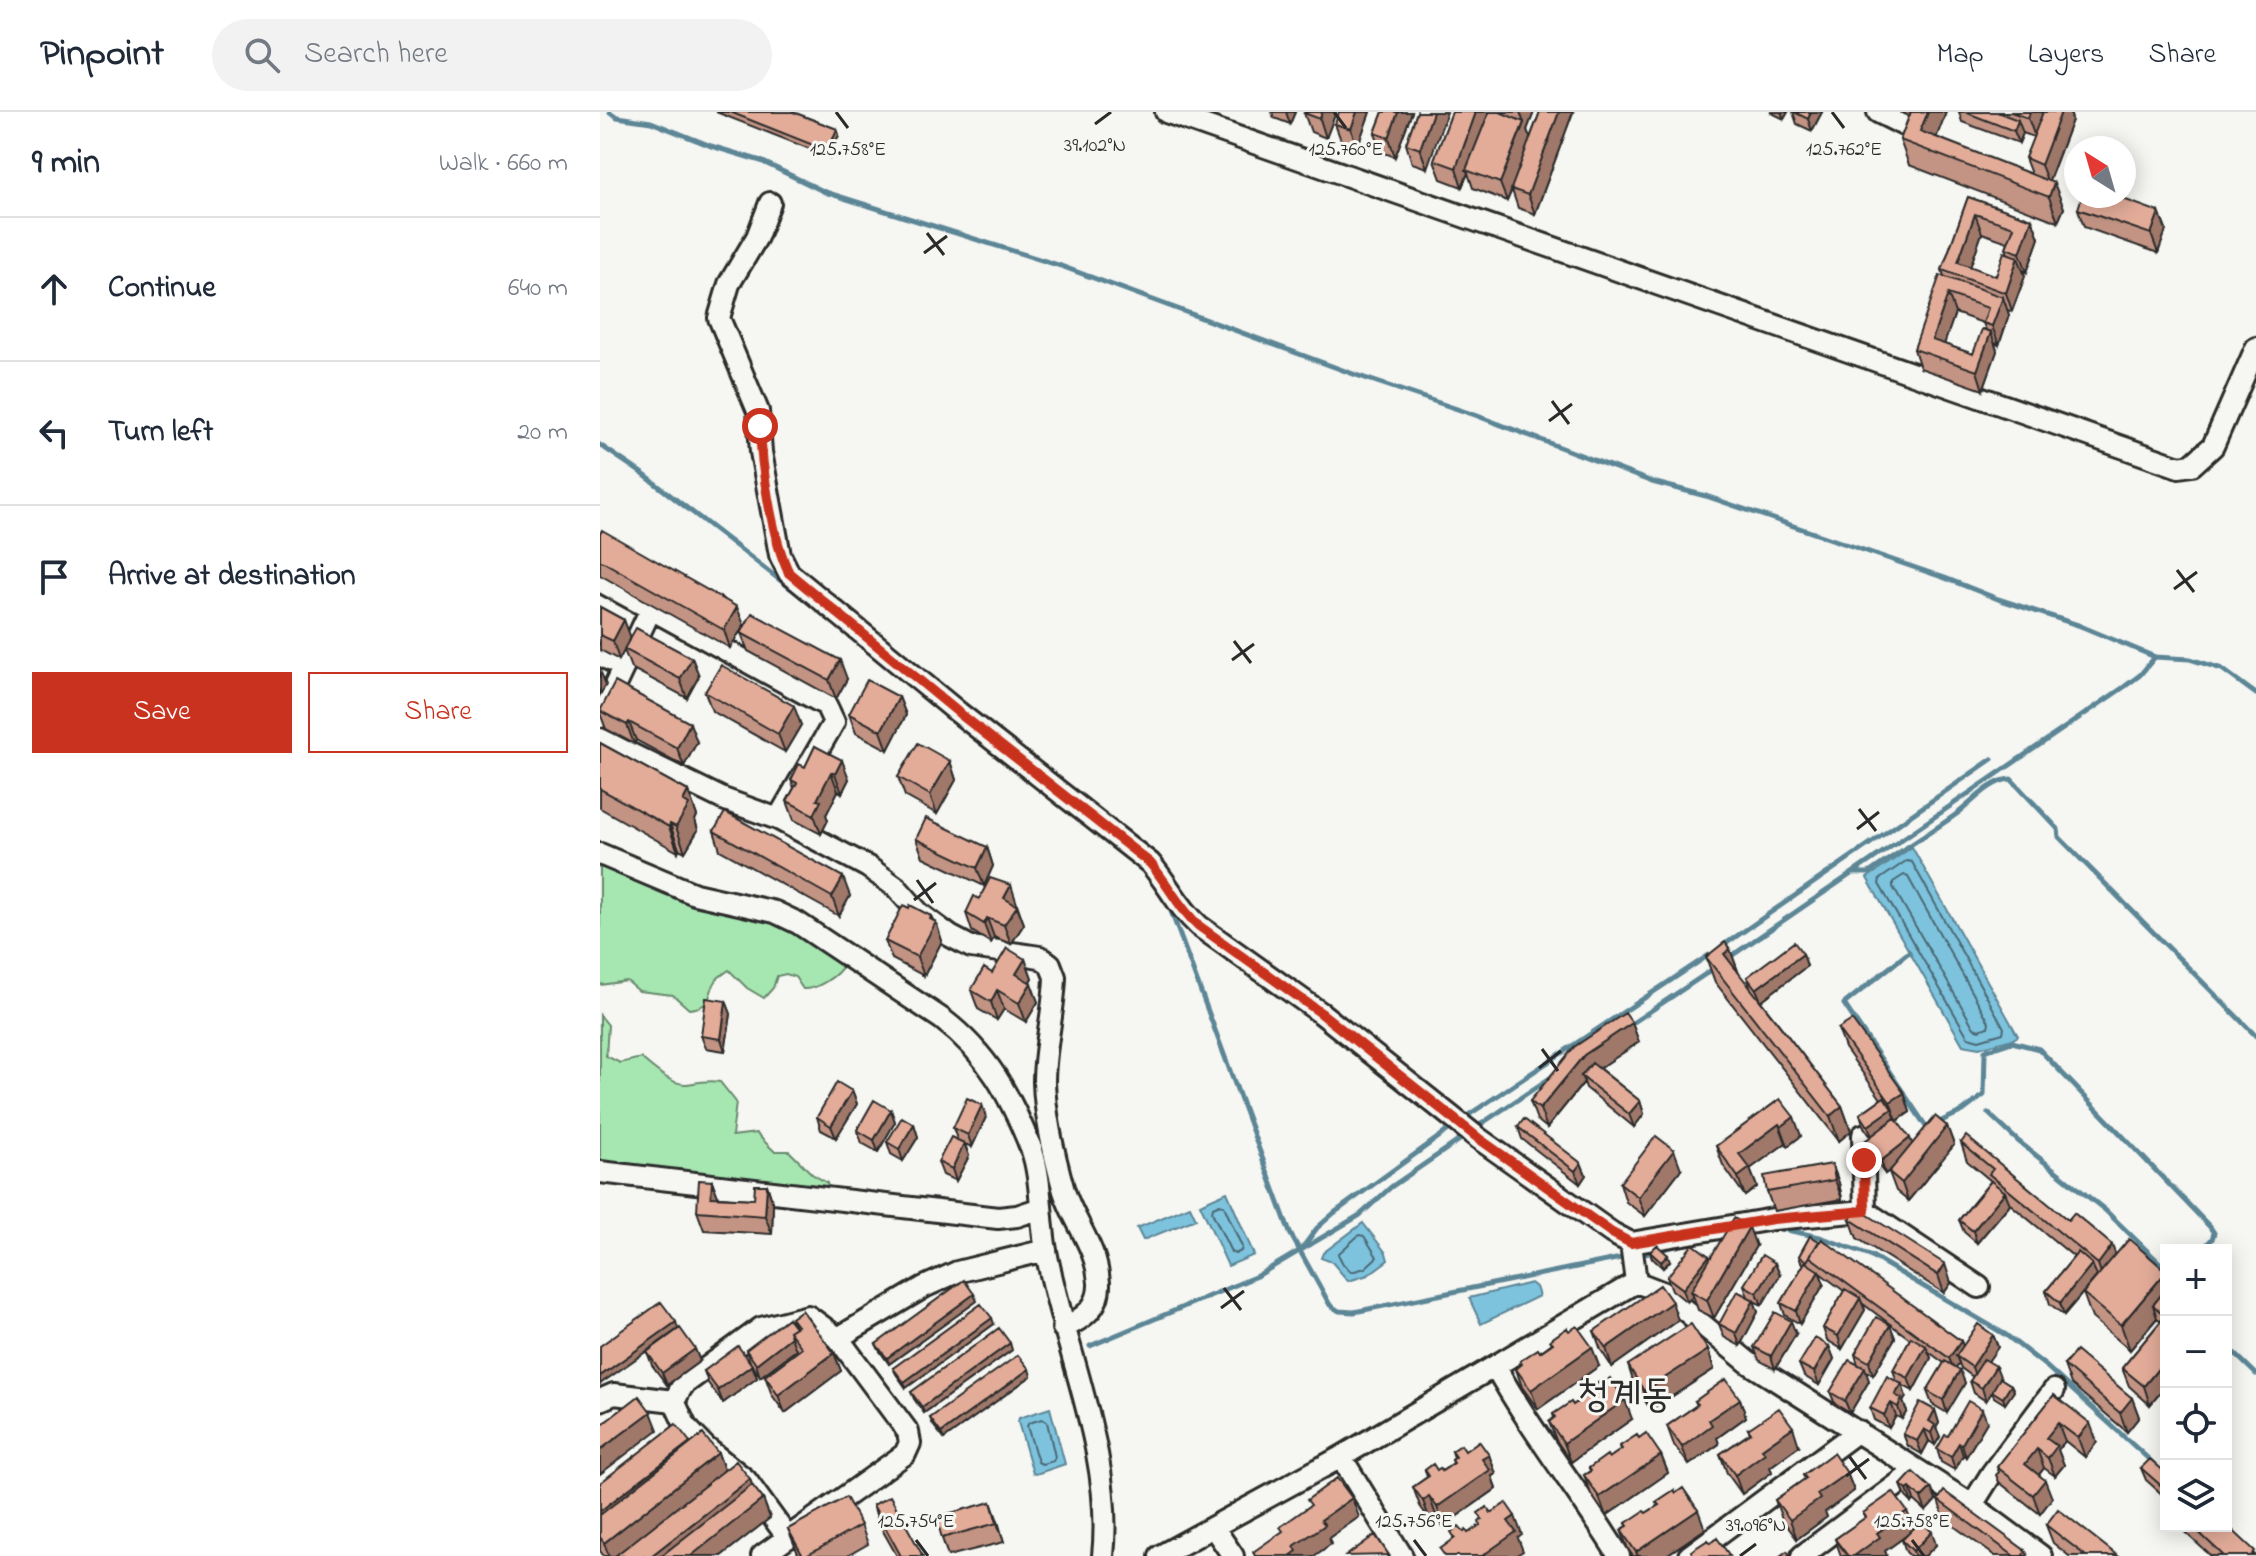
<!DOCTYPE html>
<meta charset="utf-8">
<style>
:root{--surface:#fff;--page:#f2f2f3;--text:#1f2937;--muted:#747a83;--line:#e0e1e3;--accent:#c8321e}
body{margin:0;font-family:"Indie Flower","Poor Story",sans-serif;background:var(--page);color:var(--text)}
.controls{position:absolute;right:24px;bottom:24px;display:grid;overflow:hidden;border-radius:0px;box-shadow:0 4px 20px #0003}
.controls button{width:72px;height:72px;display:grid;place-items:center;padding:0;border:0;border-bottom:2px solid var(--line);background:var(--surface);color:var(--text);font:40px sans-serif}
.compass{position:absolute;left:1464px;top:24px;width:72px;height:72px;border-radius:50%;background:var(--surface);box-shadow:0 4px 20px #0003;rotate:323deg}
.stop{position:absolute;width:24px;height:24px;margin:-18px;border:6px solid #c8321e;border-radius:50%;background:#fff}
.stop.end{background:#c8321e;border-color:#fff;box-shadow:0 2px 8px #0008}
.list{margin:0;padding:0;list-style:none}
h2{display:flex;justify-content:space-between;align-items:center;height:104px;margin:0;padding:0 32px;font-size:34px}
h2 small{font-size:26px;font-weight:400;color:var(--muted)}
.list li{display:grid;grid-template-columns:52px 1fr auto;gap:24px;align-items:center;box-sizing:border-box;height:144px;padding:0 32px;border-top:2px solid var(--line)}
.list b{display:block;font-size:30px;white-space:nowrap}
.list em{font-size:26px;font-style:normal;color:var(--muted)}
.actions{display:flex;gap:16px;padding:24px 32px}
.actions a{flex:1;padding:18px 0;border:2px solid var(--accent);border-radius:0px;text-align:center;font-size:28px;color:var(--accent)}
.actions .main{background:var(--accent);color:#fff}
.icon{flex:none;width:44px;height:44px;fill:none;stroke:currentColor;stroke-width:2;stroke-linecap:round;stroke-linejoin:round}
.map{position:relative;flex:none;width:1656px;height:1444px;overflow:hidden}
header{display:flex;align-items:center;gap:48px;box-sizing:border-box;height:112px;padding:0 40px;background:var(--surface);border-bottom:2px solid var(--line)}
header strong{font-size:38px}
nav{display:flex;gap:44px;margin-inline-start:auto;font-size:28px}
.search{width:560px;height:72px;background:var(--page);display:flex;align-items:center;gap:20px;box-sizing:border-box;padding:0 28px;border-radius:44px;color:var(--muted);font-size:30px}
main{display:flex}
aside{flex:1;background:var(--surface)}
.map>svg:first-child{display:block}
.green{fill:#a6e7b1;stroke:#68896e;stroke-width:2}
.water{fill:#7dc3de;stroke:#5c8696;stroke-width:2}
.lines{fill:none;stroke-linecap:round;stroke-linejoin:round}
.shore{stroke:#4c6873;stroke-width:2}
.stream{stroke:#5c8696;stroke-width:5}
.minor-casing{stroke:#2b2b2b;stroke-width:26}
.minor{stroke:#f6f6f2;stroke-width:20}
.wall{fill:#c39484;stroke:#2b2b2b;stroke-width:2;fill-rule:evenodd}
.shaded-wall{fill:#9f786b;stroke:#2b2b2b;stroke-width:2}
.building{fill:#e3ac99;stroke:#2b2b2b;stroke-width:2}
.route{stroke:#c8321e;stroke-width:10}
.ticks{fill:none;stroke:#2b2b2b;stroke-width:3}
.labels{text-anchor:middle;stroke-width:6;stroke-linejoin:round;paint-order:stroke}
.quarter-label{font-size:40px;fill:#2b2b2b;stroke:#f6f6f2}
.ticks-label{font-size:20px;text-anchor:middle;fill:#2b2b2b;stroke:#f6f6f2;stroke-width:6;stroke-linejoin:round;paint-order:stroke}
</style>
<header>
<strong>Pinpoint</strong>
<div class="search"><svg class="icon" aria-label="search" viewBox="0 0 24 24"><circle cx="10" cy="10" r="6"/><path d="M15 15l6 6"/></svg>Search here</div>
<nav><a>Map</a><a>Layers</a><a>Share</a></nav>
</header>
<main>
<aside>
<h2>9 min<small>Walk · 660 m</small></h2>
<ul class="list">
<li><svg class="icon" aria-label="ahead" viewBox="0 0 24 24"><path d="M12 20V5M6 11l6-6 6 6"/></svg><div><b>Continue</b></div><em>640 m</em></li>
<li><svg class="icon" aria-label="left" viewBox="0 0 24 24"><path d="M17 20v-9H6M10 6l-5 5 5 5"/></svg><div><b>Turn left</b></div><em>20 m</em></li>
<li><svg class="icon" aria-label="arrive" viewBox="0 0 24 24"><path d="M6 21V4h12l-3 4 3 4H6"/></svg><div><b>Arrive at destination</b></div></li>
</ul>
<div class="actions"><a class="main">Save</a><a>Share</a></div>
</aside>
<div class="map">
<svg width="1656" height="1444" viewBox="0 0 1656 1444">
<rect width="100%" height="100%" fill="#f6f6f2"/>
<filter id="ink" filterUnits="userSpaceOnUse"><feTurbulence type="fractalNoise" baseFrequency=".0125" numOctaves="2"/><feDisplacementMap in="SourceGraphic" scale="16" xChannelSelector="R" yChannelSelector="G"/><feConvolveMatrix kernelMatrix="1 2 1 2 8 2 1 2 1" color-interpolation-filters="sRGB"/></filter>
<g filter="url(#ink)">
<path class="green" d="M 0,752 L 102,794 C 118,793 128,801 145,798 L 157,807 L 190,814 L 244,852 C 238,864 216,878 203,877 L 195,865 L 186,862 L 177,864 L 173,876 L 164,886 L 147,876 L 129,858 C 125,861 121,863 118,866 C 106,881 115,895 89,897 L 73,883 L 39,879 L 27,869 L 0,873 Z
M 0,903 L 8,913 L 6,944 L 20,951 L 41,946 C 53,956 71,973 87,972 C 99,970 108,968 120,970 L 136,990 L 132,1024 L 156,1021 L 174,1039 L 189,1039 L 212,1062 L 227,1071 L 229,1080 L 0,1053 Z"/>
<path class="water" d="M 1312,735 L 1418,924 L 1413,927 L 1379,936 L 1363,933 L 1267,766 Z
M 627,1080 L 654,1143 L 628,1154 L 600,1092 Z
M 590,1094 L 596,1107 L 543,1128 L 537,1116 Z
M 763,1111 L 786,1141 L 788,1148 L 768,1163 L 748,1169 L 732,1150 L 721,1146 L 723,1141 Z
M 931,1171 L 936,1175 L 939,1184 L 881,1212 L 869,1186 Z
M 450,1296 L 465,1352 L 436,1362 L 433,1361 L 418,1310 L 419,1306 Z"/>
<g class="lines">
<path class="shore" d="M 1306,749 L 1312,750 L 1404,916 L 1403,921 L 1379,928 L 1368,925 L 1279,772 L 1280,767 Z
M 1304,763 L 1308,765 L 1389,910 L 1388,915 L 1379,918 L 1374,916 L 1293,775 L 1293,770 Z
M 620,1092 L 624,1094 L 642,1135 L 641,1139 L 635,1142 L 631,1140 L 612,1100 L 613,1095 Z
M 759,1123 L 764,1124 L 777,1145 L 765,1156 L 751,1160 L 743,1152 L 738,1142 Z
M 442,1307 L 447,1310 L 455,1345 L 453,1349 L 442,1352 L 438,1350 L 427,1314 L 429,1311 Z"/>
<path class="stream" d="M 10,0 L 17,5 L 51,10 L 111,34 L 161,49 L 225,80 L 461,154 L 756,263 L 875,303 L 1052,370 L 1106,384 L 1345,466 L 1398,487 L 1478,513 L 1555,545 L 1590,547 L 1622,557 L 1656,582
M 0,333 L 43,362 L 216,496
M 1253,761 L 1269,761 C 1298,740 1329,722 1358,701 C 1373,690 1391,668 1411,667 L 1458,717 L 1459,725 L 1656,924
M 568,791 L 690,1121 L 730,1193 L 739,1199 L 754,1200 L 1026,1145
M 1121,835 L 1392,647
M 1309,840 L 1244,892 L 1327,1016
M 1127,847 L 1524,575 L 1540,563 L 1555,545
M 1028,914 L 1116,855
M 1388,1001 L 1418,1029 L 1505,1098 L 1566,1157
M 861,1008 L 1109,843
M 1337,1011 L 1363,999 L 1384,983 L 1385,939 L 1412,930 L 1439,937 L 1610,1115 L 1614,1121 L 1612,1127 L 1602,1138
M 875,1016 L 953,964
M 1177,1116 L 1220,1125 L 1270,1143 L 1406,1223 L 1447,1255 L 1553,1351
M 703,1135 L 717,1116 L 734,1101 L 854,1014
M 1036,1143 L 1089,1131
M 1626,1224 L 1627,1234 L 1656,1262
M 490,1234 L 657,1164 L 760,1103 L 791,1075 L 867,1023"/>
<g class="minor-casing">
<path id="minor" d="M 566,0 L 1579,355 L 1592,353 L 1613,334 L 1656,236
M 1278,0 L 1312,17
M 170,91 L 157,125 L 129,172 L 119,206 L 158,299 L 161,340 L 180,443 L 189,461 L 359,601 L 550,751 C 569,773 577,794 599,814 L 721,901 L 878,1026 L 1012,1121 L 1031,1131
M 0,469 L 226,593 L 234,610 L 178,707
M 0,543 L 23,555
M 0,605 L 50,499
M 0,627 L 123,687 L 178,707 L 268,755 L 296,775 L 319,801 L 350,824 L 371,835 L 440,845 L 450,852 L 455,865 C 454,900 444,935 444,970 C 445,1003 455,1047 464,1079 C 474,1111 497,1135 499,1171 C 500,1195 483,1207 463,1216
M 0,742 L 95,782 L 175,800 L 198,811 L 342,907 C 389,943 409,982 431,1036 C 442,1065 440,1107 446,1139 C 464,1236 514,1344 503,1444
M 0,1060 L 398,1106 L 417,1104 L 441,1096
M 1265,1099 L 1379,1175
M 1036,1170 L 1064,1181 L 1149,1251 L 1372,1393 L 1441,1444
M 1036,1170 L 1031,1131 L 1173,1107 L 1265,1099 L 1263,1023
M 0,1288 L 14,1282 L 74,1289
M 74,1289 L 83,1273 L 161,1216 L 208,1204 L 238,1226 L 324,1175 L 357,1160 L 446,1138
M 74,1289 L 86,1315 L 105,1335 L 146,1368 L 188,1426
M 741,1345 L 802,1444
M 1372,1393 L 1392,1361 L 1454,1278
M 614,1416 L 633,1444
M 162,1444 L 305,1342 L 310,1331 L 308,1320 L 238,1226
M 560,1444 L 741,1345 L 895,1254
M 1019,1444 C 979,1379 932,1321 895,1254 L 1036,1170
M 1089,1444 L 1258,1319
M 1202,1444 L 1317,1358"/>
</g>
<use href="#minor" class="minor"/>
</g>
<path class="wall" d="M 116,0 L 193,0 L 237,17 L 239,23 L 230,45 Z
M 672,0 L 695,0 L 690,12 L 674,6 Z
M 736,0 L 726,26 L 711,20 L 704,1 Z
M 770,0 L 757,36 L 742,31 L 735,12 Z
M 783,0 L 812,0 L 795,45 L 782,40 L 775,21 Z
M 817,0 L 827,56 L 812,51 L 806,32 Z
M 852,0 L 934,0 L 927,18 L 930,26 L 940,0 L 973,0 L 935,102 L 918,96 L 912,78 L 907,89 L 873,76 L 868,61 L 862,75 L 841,67 L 834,48 Z
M 1170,0 L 1188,0 L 1184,7 Z
M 1193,0 L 1222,0 L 1212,19 L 1197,12 Z
M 1300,0 L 1346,0 L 1336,25 L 1431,62 L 1425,46 L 1434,25 L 1423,21 L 1419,31 L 1362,10 L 1359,0 L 1470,0 L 1472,8 L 1449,69 L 1464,96 L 1458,110 L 1309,53 L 1300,28 L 1309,4 Z
M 1368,85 L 1432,107 L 1439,126 L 1427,160 L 1423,158 L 1425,164 L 1412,199 L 1407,198 L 1409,203 L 1399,233 L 1395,231 L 1397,239 L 1383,278 L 1320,256 L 1314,237 L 1344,164 L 1342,158 ZM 1382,121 L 1408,130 L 1406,136 L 1408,142 L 1396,164 L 1370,155 ZM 1355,201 L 1383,211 L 1386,218 L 1373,242 L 1344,232 Z
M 1478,97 L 1559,100 L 1566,118 L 1558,141 L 1484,115 Z
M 0,422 L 144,513 L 130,536 L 0,463 Z
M 0,495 L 24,508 L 30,526 L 92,546 L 99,564 L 87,586 L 31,556 L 24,538 L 19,548 L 0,538 Z
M 141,521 L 247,567 L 236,587 L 148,539 Z
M 105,580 L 201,613 L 185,640 L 112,599 Z
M 299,585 L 306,603 L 288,638 L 256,621 L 249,602 Z
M 0,597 L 97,630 L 84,654 L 36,628 L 34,632 L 6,617 L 0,601 Z
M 0,631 L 88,679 L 97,704 L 95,708 L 98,718 L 85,740 L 79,737 L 78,740 L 0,696 Z
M 215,634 L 249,667 L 242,681 L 238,679 L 226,703 L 228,708 L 221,722 L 194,708 L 187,689 L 194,676 L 191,668 L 205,655 Z
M 350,649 L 356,668 L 337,702 L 305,684 L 298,665 Z
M 114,719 L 250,784 L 239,804 L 120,738 Z
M 316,727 L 387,735 L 393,754 L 384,774 L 323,745 Z
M 379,787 L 417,792 L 424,812 L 411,832 L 394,825 L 391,831 L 372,819 L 366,801 Z
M 331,804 L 333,808 L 336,810 L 342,829 L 324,864 L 292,847 L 285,829 Z
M 1130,837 L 1139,862 L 1151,877 L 1147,865 L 1203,842 L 1207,854 L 1161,889 L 1242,994 L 1251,1019 L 1239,1029 L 1115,870 L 1106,845 Z
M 425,847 L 432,866 L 429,870 L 438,890 L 426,910 L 404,897 L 397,908 L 378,897 L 371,878 L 392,861 Z
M 126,889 L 131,902 L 125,939 L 106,936 L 101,924 Z
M 1032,911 L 1039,930 L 999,956 L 1040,989 L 1044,1002 L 1034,1015 L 986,976 L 984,970 L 947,1016 L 937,1008 L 930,989 Z
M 1238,917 L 1304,981 L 1310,1000 L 1297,1009 L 1312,1032 L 1347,1014 L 1354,1033 L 1308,1089 L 1296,1079 L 1289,1060 L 1293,1056 L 1285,1062 L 1270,1042 L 1265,1029 L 1271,1025 L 1264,1015 L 1260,1002 L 1281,987 L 1245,936 Z
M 252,979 L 257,992 L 236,1026 L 221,1018 L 217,1005 Z
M 1180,987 L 1201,1024 L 1188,1034 L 1186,1031 L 1150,1057 L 1157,1075 L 1145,1084 L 1123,1053 L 1116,1034 Z
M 382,993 L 386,1005 L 372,1035 L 365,1032 L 369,1044 L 356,1069 L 343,1063 L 338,1050 L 357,1027 L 353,1016 Z
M 291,998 L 295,1010 L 278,1040 L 262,1031 L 257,1018 Z
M 314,1012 L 318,1025 L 303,1049 L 291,1042 L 287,1030 Z
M 918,1015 L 981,1051 L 986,1063 L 980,1072 L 922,1027 Z
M 1361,1031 L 1516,1143 L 1566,1159 L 1566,1274 L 1550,1293 L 1529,1274 L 1522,1256 L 1561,1209 L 1557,1206 L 1530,1238 L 1492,1206 L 1483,1181 L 1497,1164 L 1464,1203 L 1450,1192 L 1446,1179 L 1474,1145 L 1410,1092 L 1377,1131 L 1364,1120 L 1359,1108 L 1391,1069 L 1367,1049 Z
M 1232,1052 L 1239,1071 L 1242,1087 L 1174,1099 L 1167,1080 Z
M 1081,1057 L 1045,1104 L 1026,1090 L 1020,1071 Z
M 112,1069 L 118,1085 L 154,1087 L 167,1073 L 173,1092 L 172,1122 L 104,1118 L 97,1099 Z
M 1250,1107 L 1351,1171 L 1344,1181 L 1257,1126 Z
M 1210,1124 L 1361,1229 L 1363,1234 L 1393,1223 L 1398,1235 L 1388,1249 L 1400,1266 L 1411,1273 L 1414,1279 L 1405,1292 L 1394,1285 L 1392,1280 L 1386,1289 L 1374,1281 L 1370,1269 L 1373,1265 L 1361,1256 L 1359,1251 L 1356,1255 L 1365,1271 L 1347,1301 L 1332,1292 L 1327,1279 L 1344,1251 L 1329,1240 L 1331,1246 L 1313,1279 L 1302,1273 L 1306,1285 L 1303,1290 L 1307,1299 L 1302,1307 L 1296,1304 L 1289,1316 L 1274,1308 L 1270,1296 L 1297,1270 L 1293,1258 L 1310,1227 L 1263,1192 L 1265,1198 L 1242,1237 L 1227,1228 L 1223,1216 L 1244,1179 L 1220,1161 L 1224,1172 L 1200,1212 L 1185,1203 L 1181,1191 L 1204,1152 L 1201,1150 L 1199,1144 Z
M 1156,1134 L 1114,1206 L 1098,1198 L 1093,1183 L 1087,1190 L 1072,1178 L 1067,1165 L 1110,1147 Z
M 1050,1140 L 1070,1149 L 1063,1156 L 1052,1146 Z
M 1180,1163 L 1162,1193 L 1154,1189 L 1158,1200 L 1140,1234 L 1124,1225 L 1119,1212 L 1148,1185 L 1144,1173 Z
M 377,1189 L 289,1252 L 279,1238 L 276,1232 Z
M 191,1206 L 234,1241 L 241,1259 L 185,1301 L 172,1283 L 165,1264 L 197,1240 L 196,1238 L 160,1265 L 153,1254 L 157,1266 L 123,1291 L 108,1271 L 104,1259 L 150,1250 L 146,1238 L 194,1213 Z
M 1078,1208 L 1012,1255 L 1001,1238 L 994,1219 Z
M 394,1212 L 306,1276 L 296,1262 L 293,1256 Z
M 1290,1213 L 1295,1226 L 1273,1263 L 1265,1258 L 1269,1269 L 1250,1301 L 1235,1292 L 1230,1280 L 1258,1253 L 1255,1242 Z
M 1196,1222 L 1175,1257 L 1159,1248 L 1154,1235 Z
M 950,1228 L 999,1254 L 938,1297 L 922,1275 L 916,1257 L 921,1253 L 920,1249 L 940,1240 L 952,1231 Z
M 1229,1234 L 1234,1247 L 1219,1273 L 1204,1264 L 1199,1252 Z
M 412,1238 L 324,1301 L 314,1287 L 311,1280 Z
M 1108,1238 L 1114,1257 L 1051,1298 L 1034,1272 L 1028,1253 Z
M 47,1240 L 100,1249 L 67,1273 L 52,1253 Z
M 1464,1253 L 1532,1286 L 1539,1305 L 1527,1320 L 1471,1272 Z
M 431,1264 L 344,1327 L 333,1313 L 330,1306 Z
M 984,1280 L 1032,1307 L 971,1350 L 956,1328 L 949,1310 L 954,1306 L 953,1302 L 973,1293 L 985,1284 Z
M 1454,1283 L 1497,1330 L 1485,1345 L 1465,1329 L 1458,1338 L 1464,1353 L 1455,1364 L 1444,1356 L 1439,1363 L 1452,1386 L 1440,1402 L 1399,1370 L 1396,1363 L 1399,1360 L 1397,1355 Z
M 1140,1287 L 1146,1305 L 1117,1326 L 1119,1332 L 1089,1353 L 1074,1333 L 1067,1314 L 1097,1293 L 1095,1289 Z
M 1335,1298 L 1339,1311 L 1336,1316 L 1340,1325 L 1335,1333 L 1329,1329 L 1322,1342 L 1308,1334 L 1303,1322 Z
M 1387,1310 L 1366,1345 L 1363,1343 L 1355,1358 L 1341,1350 L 1337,1337 L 1348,1324 Z
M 1148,1317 L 1199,1334 L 1170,1355 L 1172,1360 L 1142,1382 L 1127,1361 L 1120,1342 L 1150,1321 Z
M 1039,1326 L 1061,1343 L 1068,1361 L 1006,1404 L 991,1382 L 984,1363 L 990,1359 L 989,1356 L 1009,1346 L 1021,1338 L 1020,1334 Z
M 90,1330 L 91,1332 L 118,1341 L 124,1358 L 150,1367 L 152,1373 L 163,1387 L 170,1406 L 121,1444 L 4,1444 L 0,1439 L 0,1371 Z
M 852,1339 L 865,1339 L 889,1343 L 896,1362 L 892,1364 L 896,1377 L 843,1414 L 836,1403 L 830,1408 L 820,1394 L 813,1375 L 827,1365 L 825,1358 L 842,1359 L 853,1351 L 852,1348 L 854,1346 Z
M 1541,1356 L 1566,1361 L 1566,1386 L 1546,1368 Z
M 1247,1361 L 1254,1379 L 1225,1400 L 1227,1405 L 1197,1427 L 1182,1407 L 1175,1388 L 1205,1367 L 1203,1363 Z
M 1301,1373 L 1331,1376 L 1336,1388 L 1326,1399 L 1314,1388 L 1312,1391 L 1306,1385 Z
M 1338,1388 L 1426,1439 L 1428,1444 L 1395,1444 L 1344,1407 Z
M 391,1390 L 404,1430 L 348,1444 L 342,1426 Z
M 1056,1390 L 1105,1417 L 1065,1444 L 1033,1444 L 1028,1437 L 1021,1418 L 1027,1414 L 1026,1411 L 1046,1401 L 1058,1393 Z
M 273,1393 L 323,1444 L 297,1444 L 279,1412 Z
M 1263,1401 L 1313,1416 L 1336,1433 L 1325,1444 L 1310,1444 L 1306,1440 L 1302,1428 L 1306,1424 L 1285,1439 L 1287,1444 L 1241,1444 L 1235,1427 L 1265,1406 Z
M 261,1413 L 268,1432 L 247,1444 L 199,1444 L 188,1417 Z
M 1446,1413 L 1518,1444 L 1469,1444 L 1453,1431 Z
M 1578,1414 L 1626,1414 L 1656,1444 L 1611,1444 Z"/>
<path class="shaded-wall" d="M 686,0 L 695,0 L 690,12 Z
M 722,0 L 736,0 L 726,26 L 720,7 Z
M 757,0 L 770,0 L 757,36 L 751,17 Z
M 798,0 L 812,0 L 795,45 L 789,26 Z
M 833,0 L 847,0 L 827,56 L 820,37 Z
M 876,0 L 890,0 L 866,58 L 868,61 L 862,75 L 856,56 Z
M 920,0 L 934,0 L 927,18 L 931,28 L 907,89 L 900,71 L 924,11 Z
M 959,0 L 973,0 L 935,102 L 928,83 Z
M 1181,0 L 1188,0 L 1184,7 Z
M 1211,0 L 1222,0 L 1212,19 L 1208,7 Z
M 1328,0 L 1346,0 L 1331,40 L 1320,19 Z
M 1430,0 L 1444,0 L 1435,25 L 1428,6 Z
M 1461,0 L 1470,0 L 1472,8 L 1448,71 L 1441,53 Z
M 1418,8 L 1423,21 L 1419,31 L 1414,19 Z
M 237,17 L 239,23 L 230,45 L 228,39 Z
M 1454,71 L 1464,96 L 1458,110 L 1449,85 Z
M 1559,100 L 1566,118 L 1558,141 L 1551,122 Z
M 1375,102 L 1382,121 L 1366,167 L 1358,150 Z
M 1432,107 L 1439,126 L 1427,160 L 1420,141 Z
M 1418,145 L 1425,164 L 1412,199 L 1406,181 Z
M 1348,182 L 1355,201 L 1339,247 L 1332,228 Z
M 1403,185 L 1409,203 L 1399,233 L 1392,214 Z
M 1391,220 L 1397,239 L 1383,278 L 1377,259 Z
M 137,495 L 144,513 L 130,536 L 124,518 Z
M 24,508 L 31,526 L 19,548 L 13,529 Z
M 92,546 L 99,564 L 87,586 L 80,567 Z
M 240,548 L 247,567 L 236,587 L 229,568 Z
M 0,558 L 6,573 L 0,583 Z
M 299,585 L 306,603 L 288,638 L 281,619 Z
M 194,594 L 201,613 L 185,640 L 178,622 Z
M 29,610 L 36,628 L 34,632 L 27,613 Z
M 90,611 L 97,630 L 84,654 L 77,636 Z
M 242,648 L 249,667 L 242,681 L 235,662 Z
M 350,649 L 356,668 L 337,702 L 330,683 Z
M 231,660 L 238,679 L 226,703 L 228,708 L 221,722 L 214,703 L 217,688 Z
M 88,679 L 97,704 L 95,708 L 98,718 L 85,740 L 76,715 L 83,689 Z
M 70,712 L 79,737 L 78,740 L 69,715 Z
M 387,735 L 393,754 L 384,774 L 377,756 Z
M 243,765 L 250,784 L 239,804 L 232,785 Z
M 411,773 L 417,792 L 414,799 L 417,794 L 424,812 L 411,832 L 404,813 L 404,786 Z
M 331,804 L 334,812 L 336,810 L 342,829 L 324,864 L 317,845 Z
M 387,806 L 394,825 L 391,831 L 384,812 Z
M 1130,837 L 1139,862 L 1124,842 Z
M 1203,842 L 1207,854 L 1161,889 L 1156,877 Z
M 425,847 L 432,866 L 422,881 L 416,862 Z
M 431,871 L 438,890 L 426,910 L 419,891 Z
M 397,878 L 404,897 L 397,908 L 391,890 Z
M 126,889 L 131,902 L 125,939 L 121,927 Z
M 1032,911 L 1039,930 L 991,962 L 981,964 L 984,970 L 947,1016 L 940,997 L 984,943 Z
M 252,979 L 257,992 L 236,1026 L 231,1014 Z
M 1304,981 L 1310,1000 L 1297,1009 L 1290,990 Z
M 1040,989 L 1044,1002 L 1034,1015 L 1029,1002 Z
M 382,993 L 386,1005 L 372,1035 L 368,1023 Z
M 1242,994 L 1251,1019 L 1239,1029 L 1230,1004 Z
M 1292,997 L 1297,1009 L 1273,1027 L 1268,1014 Z
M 291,998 L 295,1010 L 278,1040 L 274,1028 Z
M 1194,1005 L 1201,1024 L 1188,1034 L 1181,1015 Z
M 314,1012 L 318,1025 L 303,1049 L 299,1037 Z
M 1179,1012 L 1186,1031 L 1150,1057 L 1157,1075 L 1145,1084 L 1138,1065 L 1139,1042 Z
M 1347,1014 L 1354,1033 L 1308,1089 L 1302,1071 Z
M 1310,1026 L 1315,1039 L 1285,1062 L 1281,1049 Z
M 364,1031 L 369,1044 L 356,1069 L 352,1057 Z
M 1074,1038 L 1081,1057 L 1045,1104 L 1038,1085 Z
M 981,1051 L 986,1063 L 980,1072 L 975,1059 Z
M 1232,1052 L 1239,1071 L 1242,1087 L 1235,1068 Z
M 112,1069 L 119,1087 L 111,1085 Z
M 167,1073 L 173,1092 L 172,1122 L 165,1104 Z
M 1405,1080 L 1410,1092 L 1377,1131 L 1373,1119 Z
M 1149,1115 L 1156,1134 L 1114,1206 L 1107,1188 Z
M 1512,1133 L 1519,1152 L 1504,1170 L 1498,1152 Z
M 1068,1143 L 1070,1149 L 1063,1156 L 1061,1150 Z
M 1109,1144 L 1113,1156 L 1091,1179 L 1093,1183 L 1087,1190 L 1083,1177 Z
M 1175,1151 L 1180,1163 L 1162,1193 L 1157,1181 Z
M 1345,1152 L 1351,1171 L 1344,1181 L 1338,1163 Z
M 1492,1152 L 1497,1164 L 1464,1203 L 1460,1191 Z
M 1219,1159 L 1224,1172 L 1200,1212 L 1196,1199 Z
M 1566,1160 L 1566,1195 L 1553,1193 L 1557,1206 L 1530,1238 L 1521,1213 Z
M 374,1182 L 377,1189 L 289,1252 L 287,1246 Z
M 1260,1186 L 1265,1198 L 1242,1237 L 1238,1224 Z
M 1154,1188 L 1158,1200 L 1140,1234 L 1136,1221 Z
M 1072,1190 L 1078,1208 L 1012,1255 L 1006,1236 Z
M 392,1206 L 394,1212 L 306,1276 L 304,1270 Z
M 1191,1209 L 1196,1222 L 1175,1257 L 1171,1244 Z
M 76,1210 L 78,1217 L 0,1272 L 0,1264 Z
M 1290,1213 L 1295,1226 L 1273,1263 L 1269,1250 Z
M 1393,1223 L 1398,1235 L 1376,1267 L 1372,1255 Z
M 191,1225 L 196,1238 L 160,1265 L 156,1252 Z
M 1361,1229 L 1366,1242 L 1356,1244 L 1359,1251 L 1354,1258 L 1349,1246 Z
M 410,1231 L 412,1238 L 324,1301 L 322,1295 Z
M 1229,1234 L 1234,1247 L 1219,1273 L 1214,1260 Z
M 1326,1234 L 1331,1246 L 1313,1279 L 1308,1266 Z
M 992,1235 L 999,1254 L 938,1297 L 931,1278 Z
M 95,1237 L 100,1249 L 67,1273 L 62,1261 Z
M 1108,1238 L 1114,1257 L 1051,1298 L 1044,1279 Z
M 234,1241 L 241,1259 L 185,1301 L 178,1283 Z
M 1566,1247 L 1566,1274 L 1550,1293 L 1544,1274 Z
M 152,1253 L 157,1266 L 123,1291 L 118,1278 Z
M 1396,1254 L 1401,1267 L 1386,1289 L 1382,1276 Z
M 1265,1256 L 1269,1269 L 1250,1301 L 1245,1289 Z
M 429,1257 L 431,1264 L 344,1327 L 341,1321 Z
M 1360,1258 L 1365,1271 L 1347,1301 L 1343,1288 Z
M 1302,1272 L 1306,1285 L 1303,1290 L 1307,1299 L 1302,1307 L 1298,1295 L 1295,1283 Z
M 1411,1273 L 1414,1279 L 1405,1292 L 1403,1286 Z
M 1532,1286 L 1539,1305 L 1527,1320 L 1520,1301 Z
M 1140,1287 L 1146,1305 L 1117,1326 L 1119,1332 L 1089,1353 L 1082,1335 L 1109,1308 Z
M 1025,1288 L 1032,1307 L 971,1350 L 964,1331 Z
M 1291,1291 L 1296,1304 L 1289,1316 L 1284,1303 Z
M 1382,1297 L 1387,1310 L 1366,1345 L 1362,1332 Z
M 1335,1298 L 1339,1311 L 1336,1316 L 1340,1325 L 1335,1333 L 1331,1321 L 1329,1309 Z
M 51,1300 L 58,1318 L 0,1362 L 0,1338 Z
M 1458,1311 L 1465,1329 L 1458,1338 L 1464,1353 L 1455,1364 L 1448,1346 L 1446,1326 Z
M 1490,1311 L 1497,1330 L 1485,1345 L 1478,1326 Z
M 1193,1315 L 1199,1334 L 1170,1355 L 1172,1360 L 1142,1382 L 1135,1363 L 1162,1337 Z
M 1324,1317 L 1329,1329 L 1322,1342 L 1317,1329 Z
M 90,1330 L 92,1336 L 0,1407 L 0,1399 Z
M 1359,1331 L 1363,1343 L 1355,1358 L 1351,1345 Z
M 1437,1337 L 1444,1356 L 1432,1371 L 1425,1352 Z
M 118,1341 L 127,1366 L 28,1444 L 9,1444 L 4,1431 Z
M 889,1343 L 896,1362 L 892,1364 L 896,1377 L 843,1414 L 837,1395 L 882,1347 Z
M 1061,1343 L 1068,1361 L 1006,1404 L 999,1385 Z
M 1247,1361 L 1254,1379 L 1225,1400 L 1227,1405 L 1197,1427 L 1190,1408 L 1217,1382 Z
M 150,1367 L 158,1391 L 163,1387 L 170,1406 L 121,1444 L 51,1444 Z
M 1445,1368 L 1452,1386 L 1440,1402 L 1433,1383 Z
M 1310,1376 L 1314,1388 L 1312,1391 L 1307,1378 Z
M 1331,1376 L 1336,1388 L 1326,1399 L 1321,1386 Z
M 829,1384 L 836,1403 L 830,1408 L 823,1389 Z
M 752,1386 L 759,1405 L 729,1426 L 731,1432 L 714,1444 L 690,1444 L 694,1434 L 721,1408 Z
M 391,1390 L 398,1409 L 404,1430 L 397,1411 Z
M 1098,1398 L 1105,1417 L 1065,1444 L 1038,1444 L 1036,1440 Z
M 1307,1399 L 1314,1418 L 1285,1439 L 1287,1444 L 1254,1444 L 1277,1421 Z
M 915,1404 L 922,1423 L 918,1426 L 923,1439 L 915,1444 L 882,1444 L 908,1409 Z
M 1332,1420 L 1336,1433 L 1325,1444 L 1315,1444 L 1313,1439 Z"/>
<path class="building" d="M 130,0 L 193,0 L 237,17 L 228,39 Z
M 705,0 L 722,0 L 720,7 L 704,1 Z
M 739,0 L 757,0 L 751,17 L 735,12 Z
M 783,0 L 798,0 L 789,26 L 775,21 Z
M 817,0 L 833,0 L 820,37 L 806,32 Z
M 852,0 L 876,0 L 856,56 L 834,48 Z
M 889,0 L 900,0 L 924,10 L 900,71 L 866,58 Z
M 940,0 L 959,0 L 928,83 L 911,77 Z
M 1194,0 L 1211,0 L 1208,7 Z
M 1311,0 L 1328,0 L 1320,19 L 1454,71 L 1449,85 L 1300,28 Z
M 1365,0 L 1397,0 L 1418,8 L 1414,19 Z
M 1411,0 L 1430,0 L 1428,6 Z
M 1443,0 L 1461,0 L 1441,53 L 1425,46 Z
M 1482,84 L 1515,84 L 1559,100 L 1551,122 L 1478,97 Z
M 1368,85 L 1432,107 L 1420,141 L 1406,136 L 1414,115 L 1375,102 L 1358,150 L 1396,164 L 1404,140 L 1418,145 L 1406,181 L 1342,158 Z
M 1340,163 L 1403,185 L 1392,214 L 1383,211 L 1388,196 L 1348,182 L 1332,228 L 1373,242 L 1382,217 L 1391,220 L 1377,259 L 1314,237 Z
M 2,418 L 137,495 L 124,518 L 0,448 L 0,422 Z
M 0,495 L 24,508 L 13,529 L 0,523 Z
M 152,501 L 240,548 L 229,568 L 141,521 Z
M 36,516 L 92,546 L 80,567 L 24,537 Z
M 121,553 L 194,594 L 178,622 L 105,580 Z
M 267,568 L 299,585 L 281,619 L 249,602 Z
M 15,570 L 90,611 L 77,636 L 29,610 L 27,613 L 0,599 Z
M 0,631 L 88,679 L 83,689 L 89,693 L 76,715 L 70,712 L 69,715 L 0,677 Z
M 318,631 L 350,649 L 330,683 L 298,665 Z
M 215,634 L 242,648 L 235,662 L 231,660 L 217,688 L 221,689 L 214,703 L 187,689 L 197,671 L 191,668 L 199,652 L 205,655 Z
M 125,700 L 243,765 L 232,785 L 114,719 Z
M 326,706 L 387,735 L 377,756 L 316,727 Z
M 390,766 L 411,773 L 404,786 L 417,794 L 404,813 L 387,806 L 384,812 L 366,801 L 374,784 L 379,787 Z
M 303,793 L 309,796 L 310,793 L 331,804 L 330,807 L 336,810 L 317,845 L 285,829 Z
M 1125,830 L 1130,837 L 1124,842 L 1242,994 L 1230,1004 L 1106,845 Z
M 1194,830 L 1203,842 L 1156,877 L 1147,865 Z
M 407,836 L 425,847 L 416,862 L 431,871 L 419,891 L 397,878 L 391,890 L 371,878 L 384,856 L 392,861 Z
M 106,886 L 126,889 L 121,927 L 101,924 Z
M 1025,901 L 1032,911 L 984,943 L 940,997 L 930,989 L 974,935 Z
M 1252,908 L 1304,981 L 1290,990 L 1238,917 Z
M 992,951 L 1040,989 L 1029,1002 L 981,964 Z
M 237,970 L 252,979 L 231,1014 L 217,1005 Z
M 1284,985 L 1292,997 L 1268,1014 L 1260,1002 Z
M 367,986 L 382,993 L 368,1023 L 353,1016 Z
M 1180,987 L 1194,1005 L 1181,1015 L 1179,1012 L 1139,1042 L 1150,1056 L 1138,1065 L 1116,1034 Z
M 274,988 L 291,998 L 274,1028 L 257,1018 Z
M 1335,1004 L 1347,1014 L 1302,1071 L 1289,1060 Z
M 302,1005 L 314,1012 L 299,1037 L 287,1030 Z
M 1295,1006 L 1310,1026 L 1281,1049 L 1265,1029 Z
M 924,1007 L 981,1051 L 975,1059 L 918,1015 Z
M 1056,1024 L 1074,1038 L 1038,1085 L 1020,1071 Z
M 1366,1024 L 1468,1108 L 1474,1101 L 1512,1133 L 1498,1152 L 1389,1062 L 1393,1057 L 1361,1031 Z
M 351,1025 L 364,1031 L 352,1057 L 338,1050 Z
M 1232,1052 L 1235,1068 L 1167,1080 L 1164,1064 Z
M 99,1068 L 112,1069 L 111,1085 L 154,1087 L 155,1073 L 167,1073 L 165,1104 L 97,1099 Z
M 1391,1069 L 1405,1080 L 1373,1119 L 1359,1108 Z
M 1257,1096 L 1345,1152 L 1338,1163 L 1250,1107 Z
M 1134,1106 L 1149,1115 L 1107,1188 L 1091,1179 Z
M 1210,1124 L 1219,1129 L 1207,1149 L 1199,1144 Z
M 1222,1127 L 1361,1229 L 1349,1246 L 1209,1144 Z
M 1529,1127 L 1566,1159 L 1566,1160 L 1521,1213 L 1483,1181 Z
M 1093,1132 L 1109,1144 L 1083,1177 L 1067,1165 Z
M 1057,1133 L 1068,1143 L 1061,1150 L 1050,1140 Z
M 1478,1140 L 1492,1152 L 1460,1191 L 1446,1179 Z
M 1162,1143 L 1175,1151 L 1157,1181 L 1144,1173 Z
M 1205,1150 L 1219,1159 L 1196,1199 L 1181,1191 Z
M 364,1168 L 374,1182 L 287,1246 L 276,1232 Z
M 1060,1173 L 1072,1190 L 1006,1236 L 994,1219 Z
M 1245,1177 L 1260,1186 L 1238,1224 L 1223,1216 Z
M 1566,1177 L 1566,1203 L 1565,1204 L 1553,1193 Z
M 1137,1179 L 1154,1188 L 1136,1221 L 1119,1212 Z
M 61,1190 L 76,1210 L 0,1264 L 0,1234 Z
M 381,1192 L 392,1206 L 304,1270 L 293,1256 Z
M 202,1198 L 234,1241 L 178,1283 L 165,1264 L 202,1236 L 189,1219 L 197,1214 L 191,1206 Z
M 1175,1200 L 1191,1209 L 1171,1244 L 1154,1235 Z
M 1566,1203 L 1566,1247 L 1544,1274 L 1522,1256 Z
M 1276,1205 L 1290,1213 L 1269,1250 L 1255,1242 Z
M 188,1206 L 195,1215 L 189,1219 L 191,1225 L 156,1252 L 146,1238 Z
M 1091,1212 L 1108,1238 L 1044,1279 L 1028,1253 Z
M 1378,1212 L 1393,1223 L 1372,1255 L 1356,1244 Z
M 977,1214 L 992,1235 L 931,1278 L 916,1257 L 922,1252 L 920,1249 L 938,1237 L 940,1240 L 953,1231 L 950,1228 L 967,1216 L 969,1219 Z
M 80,1216 L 95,1237 L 62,1261 L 47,1240 Z
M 399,1216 L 410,1231 L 322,1295 L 311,1280 Z
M 1311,1225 L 1326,1234 L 1308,1266 L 1293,1258 Z
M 1215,1226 L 1229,1234 L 1214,1260 L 1199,1252 Z
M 138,1234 L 152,1253 L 118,1278 L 104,1259 Z
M 1476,1239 L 1532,1286 L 1520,1301 L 1464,1253 Z
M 418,1243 L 429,1257 L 341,1321 L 330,1306 Z
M 1384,1247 L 1396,1254 L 1382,1276 L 1370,1269 Z
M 1249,1248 L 1265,1256 L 1245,1289 L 1230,1280 Z
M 1345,1249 L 1360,1258 L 1343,1288 L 1327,1279 Z
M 1287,1264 L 1302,1272 L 1295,1283 L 1302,1287 L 1298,1295 L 1291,1291 L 1284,1303 L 1270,1296 Z
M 1010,1266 L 1025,1288 L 964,1331 L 949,1310 L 955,1305 L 953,1302 L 971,1290 L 973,1293 L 986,1284 L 984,1280 L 1001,1269 L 1003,1272 Z
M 1400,1266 L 1411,1273 L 1403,1286 L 1392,1279 Z
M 1126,1267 L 1140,1287 L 1109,1308 L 1112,1313 L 1082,1335 L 1067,1314 L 1098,1292 L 1095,1289 Z
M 1454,1283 L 1490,1311 L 1478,1326 L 1458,1311 L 1446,1326 L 1457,1334 L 1448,1346 L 1437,1337 L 1425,1352 L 1445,1368 L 1433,1383 L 1397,1355 Z
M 39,1284 L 51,1300 L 0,1338 L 0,1314 Z
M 1368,1289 L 1382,1297 L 1362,1332 L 1359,1331 L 1351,1345 L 1337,1337 L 1345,1323 L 1348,1324 Z
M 1320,1290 L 1335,1298 L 1329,1309 L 1335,1313 L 1331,1321 L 1324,1317 L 1317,1329 L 1303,1322 Z
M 1179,1296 L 1193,1315 L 1162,1337 L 1165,1341 L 1135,1363 L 1120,1342 L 1151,1321 L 1148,1317 Z
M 76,1312 L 90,1330 L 0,1399 L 0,1371 Z
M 1046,1321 L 1061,1343 L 999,1385 L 984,1363 L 991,1359 L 989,1356 L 1007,1343 L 1009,1346 L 1022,1337 L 1020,1334 L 1037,1323 L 1039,1326 Z
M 103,1322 L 118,1341 L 4,1431 L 0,1425 L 0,1403 Z
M 879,1329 L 889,1343 L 882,1347 L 890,1358 L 837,1395 L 829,1384 L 823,1389 L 813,1375 L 829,1364 L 825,1358 L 833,1352 L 837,1358 L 840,1356 L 842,1359 L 854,1351 L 852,1348 L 856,1345 L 852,1339 L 861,1333 L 865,1339 Z
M 1233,1341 L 1247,1361 L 1217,1382 L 1220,1387 L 1190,1408 L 1175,1388 L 1206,1366 L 1203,1363 Z
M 1550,1347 L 1566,1361 L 1566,1378 L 1541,1356 Z
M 136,1349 L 150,1367 L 51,1444 L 15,1444 Z
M 1313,1360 L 1331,1376 L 1321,1386 L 1310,1376 L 1307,1378 L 1301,1373 Z
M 737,1366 L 752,1386 L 721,1408 L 725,1413 L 694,1434 L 697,1439 L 690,1444 L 655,1444 L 653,1440 L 683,1419 L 680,1415 L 711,1393 L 707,1388 Z
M 152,1373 L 163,1387 L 91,1444 L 61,1444 Z
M 1083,1376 L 1098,1398 L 1036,1440 L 1021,1418 L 1028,1414 L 1026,1411 L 1044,1399 L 1046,1401 L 1059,1393 L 1056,1390 L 1074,1378 L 1076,1381 Z
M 1344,1379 L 1426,1439 L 1422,1444 L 1414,1444 L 1338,1388 Z
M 1293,1380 L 1307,1399 L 1277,1421 L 1280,1425 L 1254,1444 L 1248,1444 L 1235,1427 L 1266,1405 L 1263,1401 Z
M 290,1384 L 323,1444 L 301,1444 L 273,1393 Z
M 246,1385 L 261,1413 L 206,1444 L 203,1444 L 188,1417 Z
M 391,1390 L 397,1411 L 342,1426 L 336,1405 Z
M 906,1391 L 915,1404 L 908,1409 L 916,1420 L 882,1444 L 845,1444 L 840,1437 L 855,1426 L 851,1420 L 859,1414 L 864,1420 L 866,1418 L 868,1421 L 880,1413 L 879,1410 L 882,1407 L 878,1401 L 887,1395 L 891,1401 Z
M 1458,1397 L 1518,1444 L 1486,1444 L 1446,1413 Z
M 1321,1409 L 1332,1420 L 1313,1439 L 1302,1428 Z
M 1626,1412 L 1655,1439 L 1651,1444 L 1624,1444 L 1592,1414 L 1626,1414 Z
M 775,1423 L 789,1443 L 746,1444 Z
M 1117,1426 L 1130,1444 L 1091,1444 L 1093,1443 L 1091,1439 L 1108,1428 L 1110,1431 Z
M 1187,1439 L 1190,1444 L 1180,1444 Z"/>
</g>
<g class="lines" filter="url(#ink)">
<path class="route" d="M 160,314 C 161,353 172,427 189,461 L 359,601 L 550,751 C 569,773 577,794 599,814 L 721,901 L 878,1026 L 1012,1121 L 1031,1131 L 1173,1107 L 1265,1099 L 1264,1048"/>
</g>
<path class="ticks" d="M 236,0 L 248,16M 734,0 L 746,16M 1232,0 L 1244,16M 495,12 L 511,0M 327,121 L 344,143M 324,141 L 347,124M 952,289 L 969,312M 949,309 L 972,292M 1577,458 L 1594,480M 1574,477 L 1597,460M 634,529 L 651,551M 632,548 L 654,532M 1259,697 L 1276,719M 1257,717 L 1279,700M 317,768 L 333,791M 314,788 L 336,771M 942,937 L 958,959M 939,956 L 961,939M 624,1176 L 641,1198M 621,1196 L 644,1179M 1249,1344 L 1266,1367M 1246,1364 L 1269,1347M 316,1428 L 328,1444M 814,1428 L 826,1444M 1312,1428 L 1324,1444M 1140,1444 L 1156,1432"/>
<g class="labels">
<g class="quarter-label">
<text x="1025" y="1294">청계동</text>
</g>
</g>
<g class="ticks-label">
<text x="495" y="39">39.102°N</text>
<text x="248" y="43">125.758°E</text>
<text x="746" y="43">125.760°E</text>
<text x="1244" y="43">125.762°E</text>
<text x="316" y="1415">125.754°E</text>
<text x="814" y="1415">125.756°E</text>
<text x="1312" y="1415">125.758°E</text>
<text x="1156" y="1419">39.096°N</text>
</g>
</svg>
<div class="controls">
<button>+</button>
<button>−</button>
<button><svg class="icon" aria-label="locate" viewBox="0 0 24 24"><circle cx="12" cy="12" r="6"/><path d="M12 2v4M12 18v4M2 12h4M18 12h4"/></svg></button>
<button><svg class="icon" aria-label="layers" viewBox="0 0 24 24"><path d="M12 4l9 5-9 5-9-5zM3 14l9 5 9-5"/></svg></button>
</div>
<svg class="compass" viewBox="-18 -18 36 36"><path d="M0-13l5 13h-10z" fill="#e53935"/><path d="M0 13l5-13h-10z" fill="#747a83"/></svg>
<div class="stop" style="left:160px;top:314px"></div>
<div class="stop end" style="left:1264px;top:1048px"></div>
</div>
</main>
